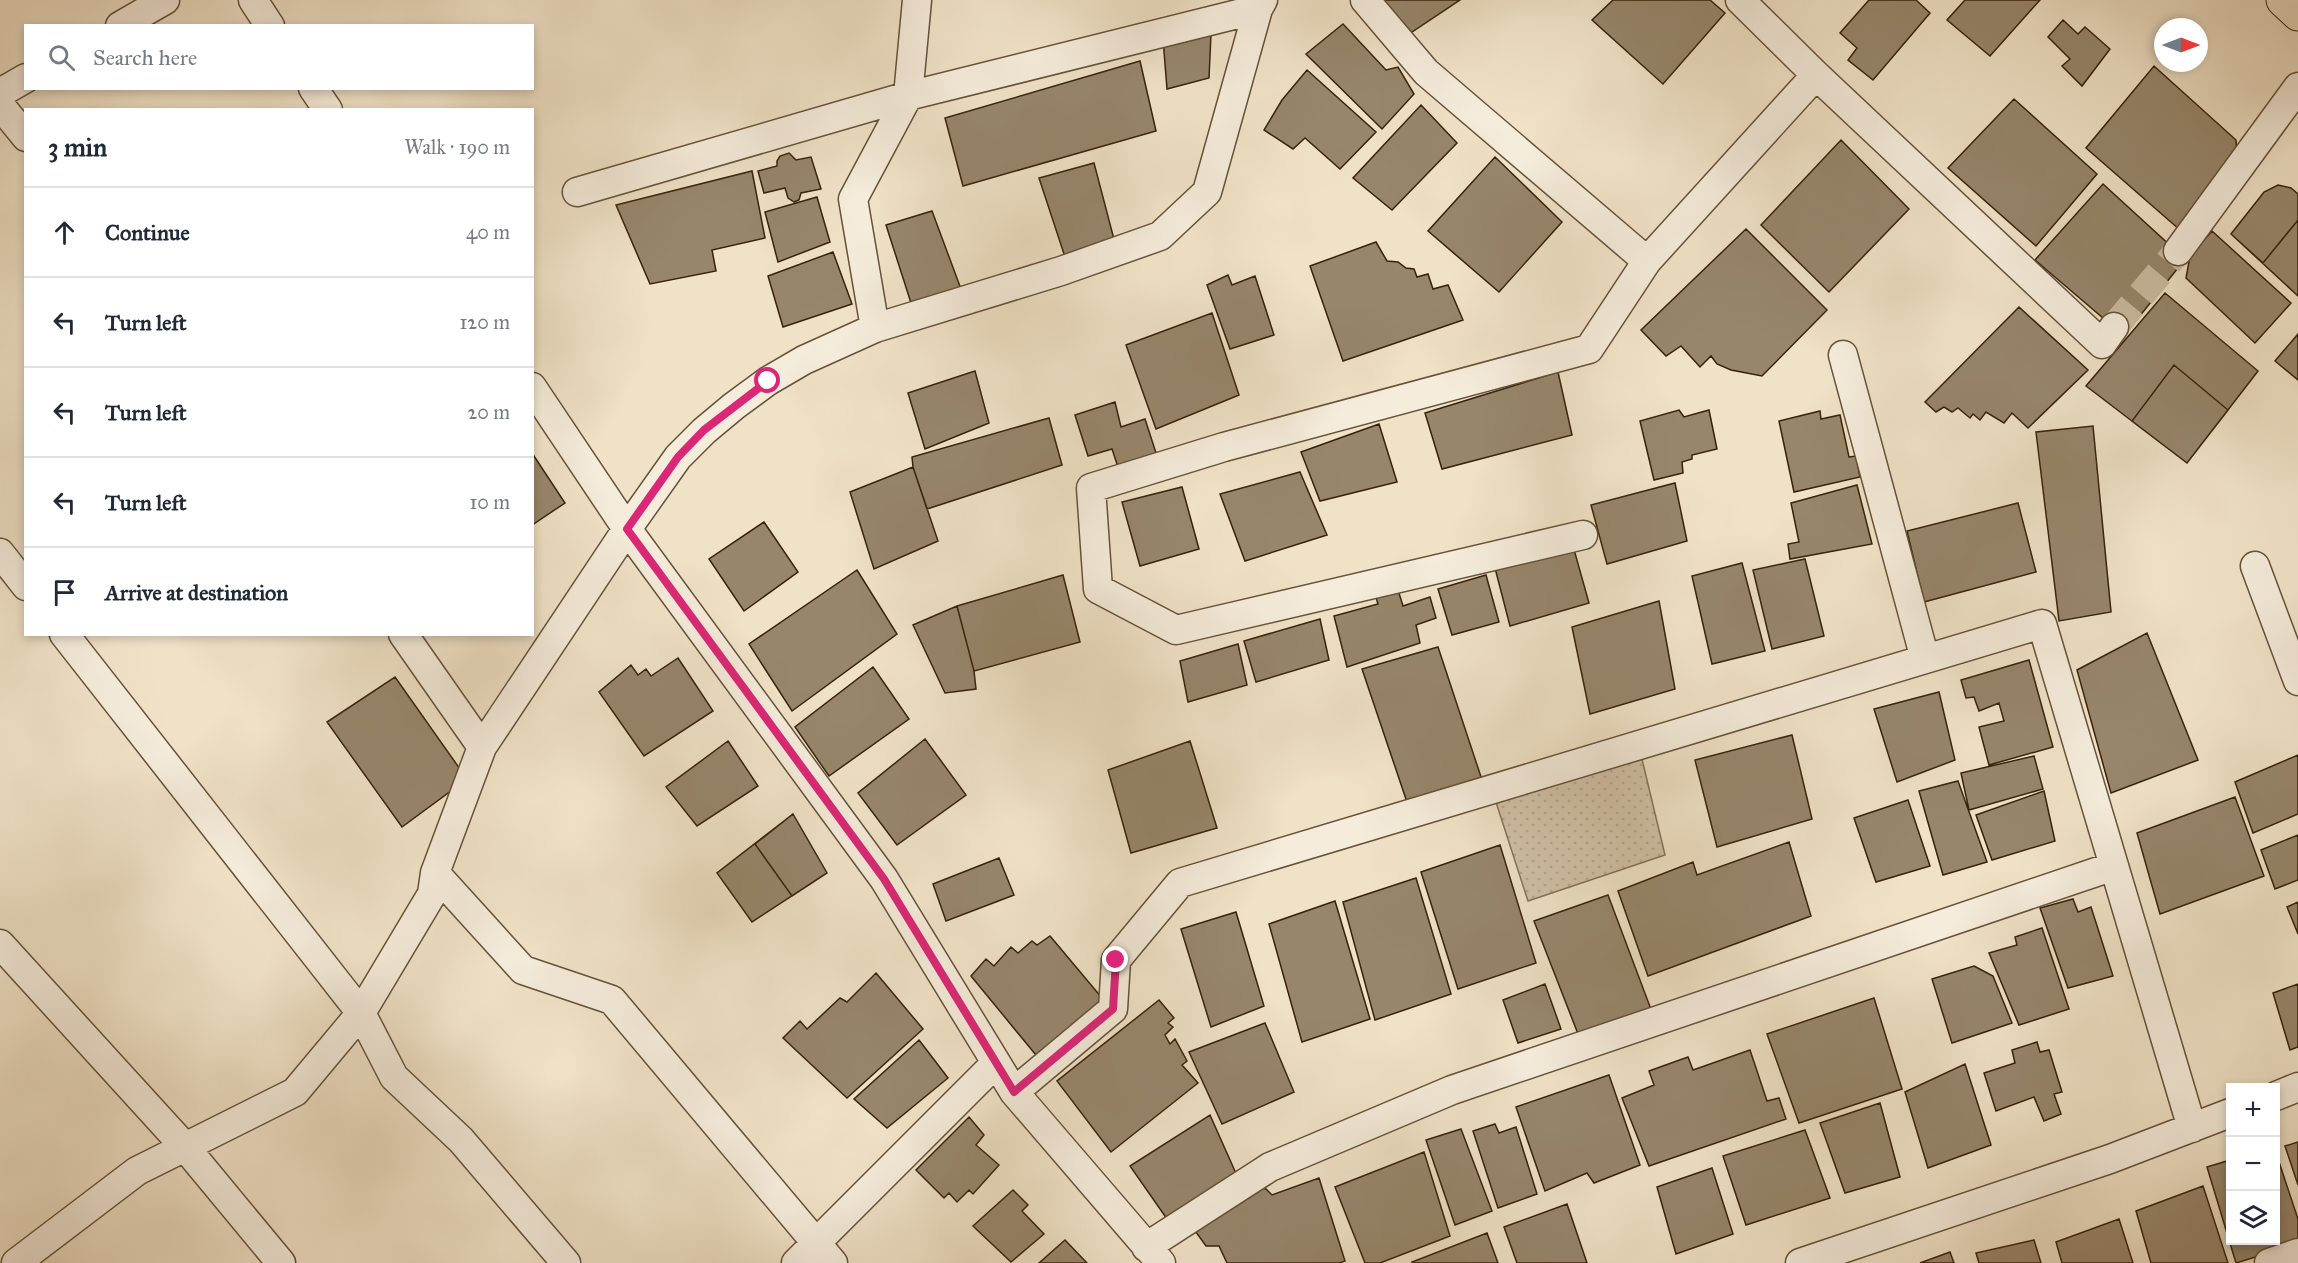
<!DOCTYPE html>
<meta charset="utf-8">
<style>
:root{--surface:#fff;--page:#f2f2f3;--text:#1f2937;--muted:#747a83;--line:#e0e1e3}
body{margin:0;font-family:"IM FELL Great Primer",serif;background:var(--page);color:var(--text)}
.controls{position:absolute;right:18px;bottom:18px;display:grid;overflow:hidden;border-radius:0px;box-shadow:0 3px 9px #0003}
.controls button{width:54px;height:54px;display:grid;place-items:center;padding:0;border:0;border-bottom:2px solid var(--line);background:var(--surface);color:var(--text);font:30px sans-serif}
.compass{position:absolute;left:2154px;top:18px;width:54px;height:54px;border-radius:50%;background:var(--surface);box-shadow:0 3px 9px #0003;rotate:90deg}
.stop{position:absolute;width:18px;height:18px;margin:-14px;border:4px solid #db2777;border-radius:50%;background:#fff}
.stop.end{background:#db2777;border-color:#fff;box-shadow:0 2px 6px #0008}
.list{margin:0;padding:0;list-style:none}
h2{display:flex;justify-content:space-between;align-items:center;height:78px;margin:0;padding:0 24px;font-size:26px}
h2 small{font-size:20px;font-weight:400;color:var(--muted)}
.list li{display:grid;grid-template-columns:39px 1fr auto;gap:18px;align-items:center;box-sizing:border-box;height:90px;padding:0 24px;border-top:2px solid var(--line)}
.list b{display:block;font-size:22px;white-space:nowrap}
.list em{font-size:20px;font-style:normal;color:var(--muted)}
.icon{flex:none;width:33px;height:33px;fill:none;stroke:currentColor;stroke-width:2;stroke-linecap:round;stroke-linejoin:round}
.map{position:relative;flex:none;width:2298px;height:1263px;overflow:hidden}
.search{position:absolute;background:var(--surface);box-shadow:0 3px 9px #0003;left:24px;top:24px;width:510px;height:66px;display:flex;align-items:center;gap:15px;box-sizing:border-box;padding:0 21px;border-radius:0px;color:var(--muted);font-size:22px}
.panel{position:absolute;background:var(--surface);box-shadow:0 3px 9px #0003;left:24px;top:108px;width:510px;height:528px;border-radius:0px}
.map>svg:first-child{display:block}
.park{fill:url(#park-dots);stroke:#847258;stroke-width:1.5}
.building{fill:#97866c;stroke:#372209;stroke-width:1.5}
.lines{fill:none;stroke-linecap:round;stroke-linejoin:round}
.minor-tunnel{stroke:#cbbca1;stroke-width:28;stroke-dasharray:28 14;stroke-linecap:butt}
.minor-casing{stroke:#655238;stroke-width:31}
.primary-casing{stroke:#372209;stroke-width:35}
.minor{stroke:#f5ecdb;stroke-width:28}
.primary{stroke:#f0e2c7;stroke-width:33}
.route{stroke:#db2777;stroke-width:8}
</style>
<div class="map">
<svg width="2298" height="1263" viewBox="0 0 2298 1263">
<defs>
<pattern id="park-dots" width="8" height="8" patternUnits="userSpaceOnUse" patternTransform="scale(1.5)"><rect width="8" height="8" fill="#d1c1a7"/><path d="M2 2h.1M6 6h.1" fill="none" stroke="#b4a68e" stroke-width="1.8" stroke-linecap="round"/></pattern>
</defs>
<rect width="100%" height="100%" fill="#f0e2c7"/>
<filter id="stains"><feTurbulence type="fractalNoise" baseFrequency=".00333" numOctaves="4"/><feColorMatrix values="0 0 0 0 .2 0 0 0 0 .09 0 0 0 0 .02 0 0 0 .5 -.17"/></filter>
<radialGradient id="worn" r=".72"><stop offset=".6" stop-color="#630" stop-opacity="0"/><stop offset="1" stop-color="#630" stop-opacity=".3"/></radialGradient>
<path class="park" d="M 1640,751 L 1665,855 L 1528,901 L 1494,796 Z"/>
<path class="building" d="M 1377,0 L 1460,0 L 1406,36 Z
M 1613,0 L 1710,0 L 1725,13 L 1663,84 L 1592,20 Z
M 1869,0 L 1916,0 L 1930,13 L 1873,80 L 1848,60 L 1857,48 L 1840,33 Z
M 1965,0 L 2040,0 L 1990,56 L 1947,20 Z
M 2063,20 L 2078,34 L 2085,27 L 2110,49 L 2082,86 L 2062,66 L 2070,59 L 2048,37 Z
M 1343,24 L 1386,70 L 1398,67 L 1414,94 L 1382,129 L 1306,54 Z
M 1211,34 L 1209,78 L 1167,89 L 1163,39 Z
M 1140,61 L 1156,131 L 963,186 L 945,118 Z
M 2154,66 L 2236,140 L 2237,160 L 2180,230 L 2086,148 Z
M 1307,70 L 1376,132 L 1340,169 L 1305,138 L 1293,149 L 1264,130 L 1282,100 Z
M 2014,99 L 2097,174 L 2036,246 L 1948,168 Z
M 1421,105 L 1457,143 L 1392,210 L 1353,178 Z
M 1841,140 L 1909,209 L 1829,292 L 1761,225 Z
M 789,153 L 796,160 L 811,157 L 821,189 L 801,193 L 799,200 L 794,202 L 788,198 L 785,188 L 764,193 L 758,171 L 777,166 L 777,161 L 780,156 Z
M 1495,157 L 1562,222 L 1499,292 L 1428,231 Z
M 1094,163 L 1115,243 L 1067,263 L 1039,178 Z
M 752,171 L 765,238 L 712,250 L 716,271 L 650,284 L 616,205 Z
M 2103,184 L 2185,259 L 2124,336 L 2035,260 Z
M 2278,185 L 2291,188 L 2298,194 L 2298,296 L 2231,234 L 2264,192 Z
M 2278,185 L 2291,188 L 2298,194 L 2298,220 L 2263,263 L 2231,234 L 2264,192 Z
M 817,197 L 830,242 L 778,262 L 765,212 Z
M 932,211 L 961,289 L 912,306 L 886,225 Z
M 1746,229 L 1827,310 L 1762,376 L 1731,370 L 1717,364 L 1711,356 L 1700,367 L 1681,346 L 1666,356 L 1641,330 Z
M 2212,231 L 2291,303 L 2255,343 L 2186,278 L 2190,256 Z
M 1376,242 L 1387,261 L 1398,262 L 1406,268 L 1414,269 L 1417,277 L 1428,274 L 1433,289 L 1448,285 L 1463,320 L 1343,361 L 1310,266 Z
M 833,252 L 852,304 L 783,327 L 768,276 Z
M 1228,275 L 1232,285 L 1255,276 L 1274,335 L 1230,349 L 1207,285 Z
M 2165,293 L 2258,371 L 2187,463 L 2086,386 Z
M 2019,307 L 2088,370 L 2028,428 L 2012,413 L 2004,423 L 1986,412 L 1980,420 L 1973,414 L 1970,418 L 1958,408 L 1952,412 L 1944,407 L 1936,412 L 1925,402 Z
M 1212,313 L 1239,395 L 1156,429 L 1126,345 Z
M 2298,334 L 2298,380 L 2275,361 Z
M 2174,365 L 2228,410 L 2187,463 L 2132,421 Z
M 975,371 L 989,423 L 925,449 L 908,393 Z
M 1558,372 L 1572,435 L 1442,469 L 1425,413 Z
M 1115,402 L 1121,427 L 1145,419 L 1157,456 L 1118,467 L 1112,449 L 1088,456 L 1075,415 Z
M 1679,410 L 1684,417 L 1709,410 L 1717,449 L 1692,455 L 1692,459 L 1682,462 L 1683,473 L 1654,480 L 1640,421 Z
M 1820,411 L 1821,419 L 1840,415 L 1849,457 L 1856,456 L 1860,477 L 1794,492 L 1779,421 Z
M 1049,418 L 1062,465 L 927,509 L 913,467 L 912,457 Z
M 1379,424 L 1397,482 L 1320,501 L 1301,452 Z
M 2093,426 L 2111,612 L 2059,621 L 2036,432 Z
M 532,453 L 565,503 L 532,525 Z
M 913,467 L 938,541 L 874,569 L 850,492 Z
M 1300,472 L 1327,535 L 1245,561 L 1220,494 Z
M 1675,483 L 1687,541 L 1607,564 L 1591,505 Z
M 1857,485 L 1872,544 L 1790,559 L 1788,544 L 1799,542 L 1791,503 Z
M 1182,487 L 1199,549 L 1140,566 L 1122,502 Z
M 2018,503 L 2036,572 L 1924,602 L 1907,531 Z
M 764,522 L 798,572 L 744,611 L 709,559 Z
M 1573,546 L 1589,603 L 1510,626 L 1495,568 Z
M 1805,559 L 1824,636 L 1772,649 L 1753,570 Z
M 1742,563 L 1765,651 L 1712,664 L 1692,576 Z
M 857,570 L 897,634 L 792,711 L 749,644 Z
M 1063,575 L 1080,642 L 974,671 L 976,689 L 945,693 L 913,625 L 957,606 Z
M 1486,575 L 1499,622 L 1452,635 L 1438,589 Z
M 1398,590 L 1403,606 L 1430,597 L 1436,618 L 1416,625 L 1420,643 L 1347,667 L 1334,616 L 1378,604 L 1376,597 Z
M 1659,601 L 1675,689 L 1590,714 L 1572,627 Z
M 957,606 L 974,671 L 976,689 L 945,693 L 913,625 Z
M 1320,619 L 1329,660 L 1256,682 L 1244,641 Z
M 2147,633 L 2198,760 L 2111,793 L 2077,670 Z
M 1238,644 L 1247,685 L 1188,702 L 1180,661 Z
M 1438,647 L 1484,786 L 1409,808 L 1362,669 Z
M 678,658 L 713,711 L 644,756 L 599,692 L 631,665 L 638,675 L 646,669 L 651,676 Z
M 2029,660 L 2053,747 L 1989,765 L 1979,727 L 2004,721 L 1999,703 L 1979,711 L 1974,697 L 1966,698 L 1961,680 Z
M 873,667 L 909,719 L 829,776 L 795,727 Z
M 395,677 L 467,779 L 402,827 L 327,722 Z
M 1939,692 L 1955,760 L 1897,782 L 1874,709 Z
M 1792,735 L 1812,819 L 1717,847 L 1695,760 Z
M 925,739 L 966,795 L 897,845 L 858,793 Z
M 728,741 L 758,786 L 697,826 L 666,787 Z
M 1190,741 L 1217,828 L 1131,853 L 1108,770 Z
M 2298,755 L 2298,814 L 2253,833 L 2235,782 Z
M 2034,756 L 2043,789 L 1969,810 L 1961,773 Z
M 1958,781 L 1987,862 L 1943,875 L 1919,791 Z
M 2044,791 L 2055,841 L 1992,860 L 1976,815 Z
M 2235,797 L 2264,876 L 2160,914 L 2137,833 Z
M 1908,800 L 1930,866 L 1876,882 L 1854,818 Z
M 793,814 L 827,873 L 752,922 L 717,873 Z
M 793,814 L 827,873 L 792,896 L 755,844 Z
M 2298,835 L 2298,880 L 2275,889 L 2261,850 Z
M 1789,842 L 1811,916 L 1648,976 L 1618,891 L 1693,862 L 1697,875 Z
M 1500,845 L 1536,963 L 1458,989 L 1421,872 Z
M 999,858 L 1014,895 L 946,921 L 933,884 Z
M 1416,878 L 1451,994 L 1375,1020 L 1343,902 Z
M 1608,895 L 1652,1012 L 1580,1039 L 1534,921 Z
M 2073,899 L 2078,912 L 2091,907 L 2113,976 L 2068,988 L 2040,908 Z
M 1335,901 L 1370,1019 L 1302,1042 L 1269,924 Z
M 2298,902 L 2298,934 L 2287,907 Z
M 1236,912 L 1264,1006 L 1211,1027 L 1181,929 Z
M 2042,928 L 2069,1009 L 2019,1025 L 1989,953 L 2017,945 L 2015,937 Z
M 1050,936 L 1107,1004 L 1040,1060 L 971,976 L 986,959 L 994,966 L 1011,947 L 1018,953 L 1032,941 L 1037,945 Z
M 1974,966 L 1993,976 L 2012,1023 L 1952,1043 L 1932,979 Z
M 876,973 L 923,1029 L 847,1098 L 783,1038 L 800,1021 L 807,1029 L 840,998 L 847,1002 Z
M 1545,984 L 1561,1029 L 1518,1043 L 1503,1000 Z
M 2298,984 L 2298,1047 L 2290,1050 L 2273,993 Z
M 1874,998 L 1902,1089 L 1799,1123 L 1767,1034 Z
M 1159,1000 L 1174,1018 L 1168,1023 L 1173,1027 L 1165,1035 L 1170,1044 L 1175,1039 L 1187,1061 L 1182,1065 L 1198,1083 L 1111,1152 L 1057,1081 Z
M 1265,1023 L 1294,1092 L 1222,1124 L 1189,1052 Z
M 919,1040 L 948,1078 L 887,1128 L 854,1099 Z
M 2037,1042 L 2040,1052 L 2049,1050 L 2062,1092 L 2054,1094 L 2061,1114 L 2044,1121 L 2034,1097 L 1996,1111 L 1984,1073 L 2015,1063 L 2012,1050 Z
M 1750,1050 L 1767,1101 L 1779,1098 L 1786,1119 L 1649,1166 L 1622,1098 L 1654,1085 L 1649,1071 L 1688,1057 L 1693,1070 Z
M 1965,1064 L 1991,1145 L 1928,1168 L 1905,1092 Z
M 1609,1075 L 1640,1165 L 1594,1183 L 1587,1173 L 1545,1191 L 1516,1107 Z
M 1880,1103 L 1900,1177 L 1845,1193 L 1820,1123 Z
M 1210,1115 L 1238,1178 L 1167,1219 L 1130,1166 Z
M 969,1117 L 984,1135 L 976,1145 L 999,1165 L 973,1194 L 969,1190 L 957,1202 L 949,1193 L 944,1198 L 916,1170 Z
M 1495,1124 L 1499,1133 L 1516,1127 L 1537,1194 L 1498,1208 L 1473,1131 Z
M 1461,1129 L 1492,1211 L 1455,1225 L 1426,1140 Z
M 1805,1130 L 1830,1198 L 1746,1225 L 1723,1156 Z
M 2298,1142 L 2298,1185 L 2285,1146 Z
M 1424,1152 L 1450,1236 L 1380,1263 L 1365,1263 L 1335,1187 Z
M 2278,1159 L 2298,1219 L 2298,1244 L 2236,1263 L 2207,1167 L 2230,1160 L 2230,1240 L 2276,1240 L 2276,1160 Z
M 1712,1168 L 1733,1234 L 1676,1254 L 1657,1187 Z
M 1319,1178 L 1345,1261 L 1339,1263 L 1227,1263 L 1219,1246 L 1206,1246 L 1193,1228 L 1257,1187 L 1266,1189 L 1272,1195 Z
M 2203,1186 L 2228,1263 L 2151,1263 L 2136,1211 Z
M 1013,1190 L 1028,1205 L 1022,1211 L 1044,1234 L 1011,1262 L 973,1226 Z
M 1567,1204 L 1587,1263 L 1517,1263 L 1504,1227 Z
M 2119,1219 L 2133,1263 L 2062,1263 L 2056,1242 Z
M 1487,1233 L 1498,1263 L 1412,1263 L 1412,1262 Z
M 1065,1240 L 1087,1263 L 1039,1263 Z
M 2034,1240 L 2041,1263 L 1979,1263 L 1976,1253 Z
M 1950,1252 L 1954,1263 L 1920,1263 Z"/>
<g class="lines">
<path class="minor-tunnel" d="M 2114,327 L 2178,251"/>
<g class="minor-casing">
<path id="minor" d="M 253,0 L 270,26
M 1365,0 L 1426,72 L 1647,261
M 1740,0 L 1816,75 L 2102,344 L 2114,327
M 120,26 L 165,0
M 313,88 L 328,110
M 0,93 L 26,78
M 0,105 L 26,137
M 577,192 L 908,96 L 1258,9
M 2178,251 L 2298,87
M 875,328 L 853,199 L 908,96 L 917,0
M 1843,355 L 1925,659
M 532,387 L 627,529 L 884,879 L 1014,1092 L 1161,1263
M 1583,535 L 1176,630 L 1098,589 L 1091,488 L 1224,447 L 1589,349 L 1647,261 L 1816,75
M 0,553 L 26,586
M 2255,566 L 2298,681
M 64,634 L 361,1013 L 394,1077 L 461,1140 L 566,1263
M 403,634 L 482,747
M 435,873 L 523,970 L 612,1000 L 833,1263
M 0,944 L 185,1147 L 281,1263
M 1014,1092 L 1113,1009 L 1116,960 L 1180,883 L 2042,624 L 2192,1128
M 2276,1096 L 2298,1087
M 1146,1247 L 1270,1167 L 1452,1090 L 2114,866
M 16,1263 L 137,1171 L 295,1092 L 361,1013 L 432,894 L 435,873 L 482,747 L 627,529 L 678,457 L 704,431 L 734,406 L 768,381 L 804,360 L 875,328 L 1061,271 L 1160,236 L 1207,192 L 1258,9 L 1263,0
M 796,1263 L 996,1063
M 1800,1263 L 2110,1159 L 2230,1113
M 2269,1263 L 2298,1253"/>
</g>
<g class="primary-casing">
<path id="primary" d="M 2283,0 L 2298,14"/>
</g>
<use href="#minor" class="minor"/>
<use href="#primary" class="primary"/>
</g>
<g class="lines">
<path class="route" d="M 768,381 L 704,430 L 678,457 L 627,529 L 884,879 L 1014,1092 L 1113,1009 L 1116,960"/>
</g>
<rect width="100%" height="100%" filter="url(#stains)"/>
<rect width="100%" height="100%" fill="url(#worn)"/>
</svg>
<div class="controls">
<button>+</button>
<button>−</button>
<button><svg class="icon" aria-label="layers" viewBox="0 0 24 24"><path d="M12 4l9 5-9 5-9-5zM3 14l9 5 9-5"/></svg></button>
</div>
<svg class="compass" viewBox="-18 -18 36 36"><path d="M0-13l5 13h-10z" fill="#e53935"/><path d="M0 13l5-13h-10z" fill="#747a83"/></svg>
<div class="stop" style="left:768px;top:381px"></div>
<div class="stop end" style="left:1116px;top:960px"></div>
<div class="search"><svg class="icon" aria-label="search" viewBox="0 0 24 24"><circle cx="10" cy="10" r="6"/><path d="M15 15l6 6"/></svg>Search here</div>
<section class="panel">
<h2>3 min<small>Walk · 190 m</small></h2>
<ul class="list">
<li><svg class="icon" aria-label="ahead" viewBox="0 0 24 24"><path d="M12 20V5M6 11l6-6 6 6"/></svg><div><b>Continue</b></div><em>40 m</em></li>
<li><svg class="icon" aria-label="left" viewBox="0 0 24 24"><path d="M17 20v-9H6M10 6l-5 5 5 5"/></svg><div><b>Turn left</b></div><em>120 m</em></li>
<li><svg class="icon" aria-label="left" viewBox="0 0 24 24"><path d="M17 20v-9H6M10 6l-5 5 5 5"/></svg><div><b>Turn left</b></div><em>20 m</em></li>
<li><svg class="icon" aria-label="left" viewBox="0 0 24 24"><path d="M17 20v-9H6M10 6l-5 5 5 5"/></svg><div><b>Turn left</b></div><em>10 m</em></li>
<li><svg class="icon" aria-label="arrive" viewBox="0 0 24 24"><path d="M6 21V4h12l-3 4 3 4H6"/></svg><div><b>Arrive at destination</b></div></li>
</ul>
</section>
</div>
